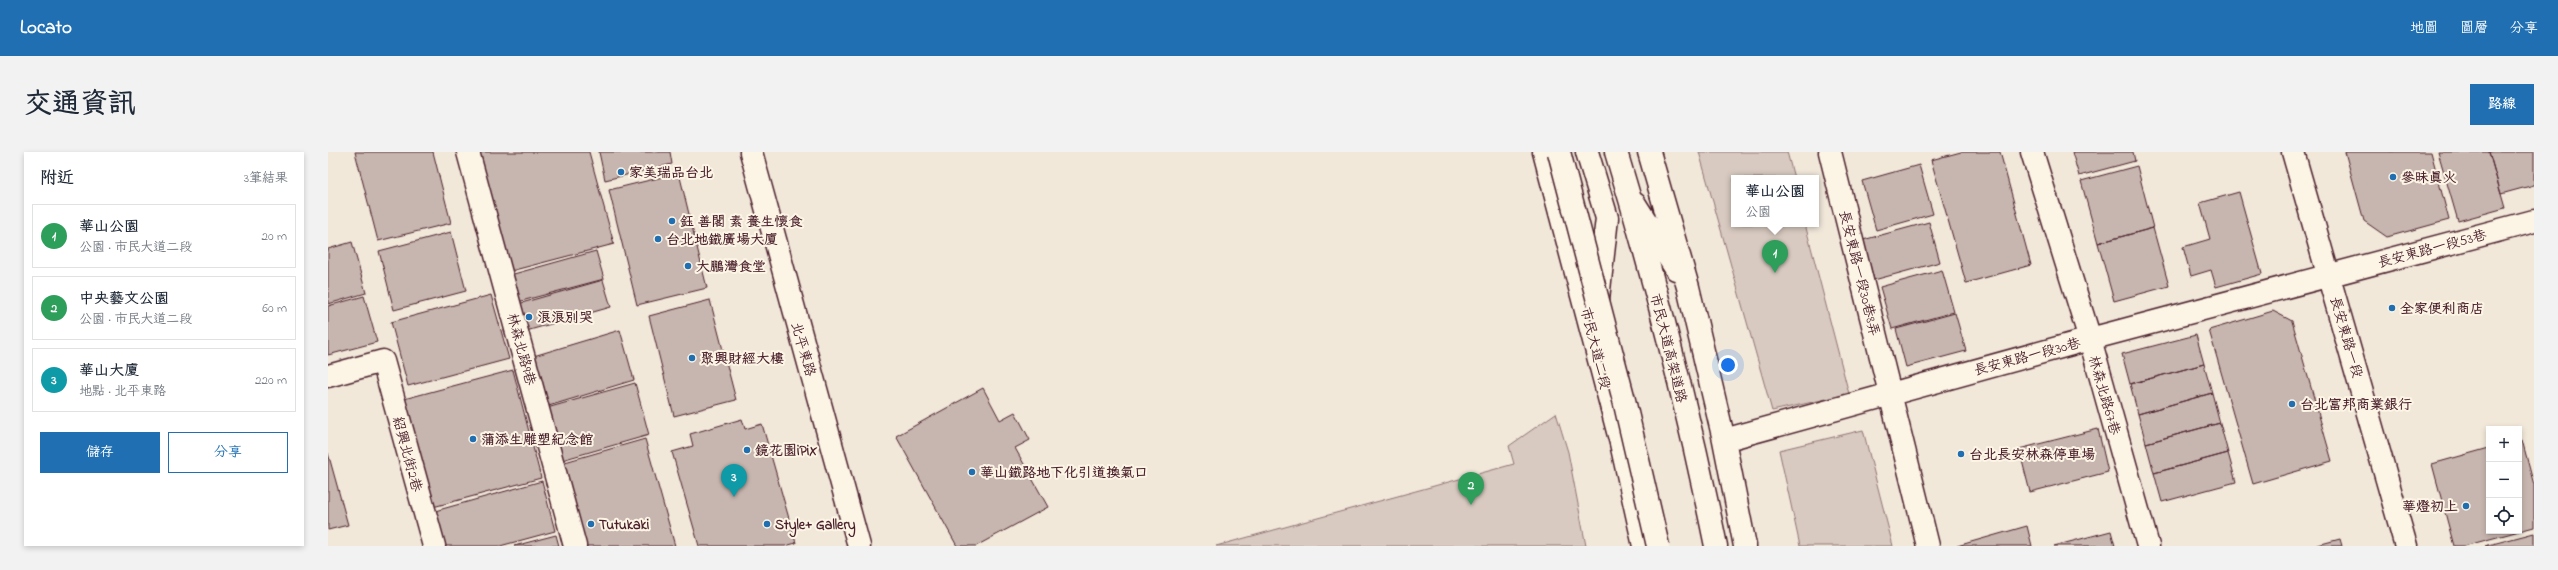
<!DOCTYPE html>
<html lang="zh-TW">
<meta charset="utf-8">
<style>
:root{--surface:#fff;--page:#f2f2f3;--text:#1f2937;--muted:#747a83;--line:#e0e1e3;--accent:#1f6fb2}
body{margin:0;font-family:"Indie Flower","LXGW WenKai TC",sans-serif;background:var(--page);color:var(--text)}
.controls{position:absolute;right:12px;bottom:12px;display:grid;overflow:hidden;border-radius:0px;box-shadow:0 2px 6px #0003}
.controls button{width:36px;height:36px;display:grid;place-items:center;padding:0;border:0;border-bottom:1px solid var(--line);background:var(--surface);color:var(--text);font:20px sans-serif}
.you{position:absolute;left:1400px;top:213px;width:14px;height:14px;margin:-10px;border:3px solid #fff;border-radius:50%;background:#1a73e8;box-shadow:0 0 0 6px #1a73e833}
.badge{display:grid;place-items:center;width:26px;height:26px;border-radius:50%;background:var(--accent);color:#fff;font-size:13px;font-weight:700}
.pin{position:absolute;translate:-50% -33px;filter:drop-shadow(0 1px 2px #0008)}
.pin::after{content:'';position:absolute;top:21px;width:14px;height:12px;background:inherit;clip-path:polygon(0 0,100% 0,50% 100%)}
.popup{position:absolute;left:1403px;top:23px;width:88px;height:52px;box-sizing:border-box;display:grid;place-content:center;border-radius:0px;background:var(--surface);filter:drop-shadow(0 1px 3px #0005);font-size:13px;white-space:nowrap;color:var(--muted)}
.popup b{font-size:15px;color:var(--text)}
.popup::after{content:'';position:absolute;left:50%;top:100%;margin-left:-8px;border:8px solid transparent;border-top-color:var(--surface)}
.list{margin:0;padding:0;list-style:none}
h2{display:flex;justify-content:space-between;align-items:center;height:52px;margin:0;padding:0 16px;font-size:17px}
h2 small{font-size:13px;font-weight:400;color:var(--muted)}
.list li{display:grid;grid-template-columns:26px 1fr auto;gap:12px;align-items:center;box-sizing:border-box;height:64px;margin:0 8px 8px;padding:0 8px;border:1px solid var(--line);border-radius:0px}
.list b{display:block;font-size:15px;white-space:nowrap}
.list p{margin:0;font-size:13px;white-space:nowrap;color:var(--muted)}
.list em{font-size:13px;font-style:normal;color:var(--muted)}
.actions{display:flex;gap:8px;padding:12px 16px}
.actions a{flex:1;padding:9px 0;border:1px solid var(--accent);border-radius:0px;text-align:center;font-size:14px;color:var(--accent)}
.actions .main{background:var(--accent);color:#fff}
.icon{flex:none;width:22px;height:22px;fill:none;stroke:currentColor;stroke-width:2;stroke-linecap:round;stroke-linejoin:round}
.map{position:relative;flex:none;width:2206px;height:394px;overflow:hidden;border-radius:0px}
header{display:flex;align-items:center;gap:24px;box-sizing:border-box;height:56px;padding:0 20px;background:var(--accent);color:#fff}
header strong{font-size:19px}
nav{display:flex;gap:22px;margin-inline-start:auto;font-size:14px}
.intro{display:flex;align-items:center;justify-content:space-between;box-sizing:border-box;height:96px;padding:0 24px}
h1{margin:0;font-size:28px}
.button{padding:10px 18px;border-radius:0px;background:var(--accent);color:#fff;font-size:14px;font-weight:700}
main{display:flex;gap:24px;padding:0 24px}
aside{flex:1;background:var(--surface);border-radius:0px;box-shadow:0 2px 6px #0003}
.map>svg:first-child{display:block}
.green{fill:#d8cac0;stroke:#917476}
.building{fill:#c7b6af;stroke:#4a1f2b}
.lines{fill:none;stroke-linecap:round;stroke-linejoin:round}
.minor-casing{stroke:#4a1f2b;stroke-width:25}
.highway-casing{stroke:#4a1f2b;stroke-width:25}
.minor{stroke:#fcf5e5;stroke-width:22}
.highway{stroke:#fcf5e5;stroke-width:22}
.highway-bridge-casing{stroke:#4a1f2b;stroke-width:25;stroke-linecap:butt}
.highway-bridge{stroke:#fcf5e5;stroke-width:22}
.poi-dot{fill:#1f6fb2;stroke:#fcf5e5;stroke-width:1.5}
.labels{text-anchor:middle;stroke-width:4;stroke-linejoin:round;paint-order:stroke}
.poi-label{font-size:14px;font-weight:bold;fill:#4a1f2b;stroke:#fcf5e5;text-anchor:start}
.street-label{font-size:14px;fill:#4a1f2b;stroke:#fcf5e5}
</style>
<header>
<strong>Locato</strong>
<nav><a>地圖</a><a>圖層</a><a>分享</a></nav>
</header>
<div class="intro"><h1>交通資訊</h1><a class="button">路線</a></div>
<main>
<aside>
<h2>附近<small>3筆結果</small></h2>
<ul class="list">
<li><span class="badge" style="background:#2e9e5b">1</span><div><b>華山公園</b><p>公園 · 市民大道二段</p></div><em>20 m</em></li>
<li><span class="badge" style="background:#2e9e5b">2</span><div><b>中央藝文公園</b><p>公園 · 市民大道二段</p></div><em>60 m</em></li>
<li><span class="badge" style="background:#0f9aa8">3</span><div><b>華山大廈</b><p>地點 · 北平東路</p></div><em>220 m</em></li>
</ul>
<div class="actions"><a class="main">儲存</a><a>分享</a></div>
</aside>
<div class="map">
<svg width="2206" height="394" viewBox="0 0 2206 394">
<rect width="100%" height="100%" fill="#f1e8da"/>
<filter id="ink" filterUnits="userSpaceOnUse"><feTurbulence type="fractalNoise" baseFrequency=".025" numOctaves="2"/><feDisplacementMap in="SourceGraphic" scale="8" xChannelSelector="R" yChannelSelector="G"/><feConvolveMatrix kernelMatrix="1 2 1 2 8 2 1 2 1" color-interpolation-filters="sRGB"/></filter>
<g filter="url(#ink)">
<path class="green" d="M 1371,0 L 1459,0 L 1466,26 L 1406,26 L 1406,72 L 1477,72 L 1521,242 L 1444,259 Z
M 1228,261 L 1240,300 L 1258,394 L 888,394 L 1186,312 L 1181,294 Z
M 1535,278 L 1565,394 L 1472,394 L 1451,298 Z"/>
<path class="building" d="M 27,0 L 105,0 L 123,71 L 50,89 Z
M 142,0 L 261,0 L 286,92 L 175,121 Z
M 271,0 L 342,0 L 344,12 L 277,28 Z
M 1633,0 L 1672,0 L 1703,113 L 1638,131 L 1603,8 Z
M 1744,0 L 1805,0 L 1807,9 L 1751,24 Z
M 2017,0 L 2103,0 L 2121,68 L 2059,85 L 2036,69 Z
M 2110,0 L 2161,0 L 2177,56 L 2130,69 Z
M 2161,0 L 2206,0 L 2206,33 L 2173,42 Z
M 1591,13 L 1605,62 L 1548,78 L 1534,29 Z
M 1809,14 L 1825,76 L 1770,91 L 1753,29 Z
M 351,21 L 379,136 L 309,153 L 281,38 Z
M 1911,40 L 1934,122 L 1888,135 L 1883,118 L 1863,124 L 1855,95 L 1882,87 L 1872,51 Z
M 1601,70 L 1612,110 L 1546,128 L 1535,88 Z
M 1825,76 L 1841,134 L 1786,149 L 1770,91 Z
M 123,80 L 138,139 L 66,158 L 51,99 Z
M 24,90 L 38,141 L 0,152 L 0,97 Z
M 268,99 L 276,127 L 182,152 L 175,125 Z
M 1614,118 L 1626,160 L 1564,177 L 1552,135 Z
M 275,128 L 283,155 L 191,181 L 183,154 Z
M 163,143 L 181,207 L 80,234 L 63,170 Z
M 36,144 L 49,190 L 0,203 L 0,154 Z
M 382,148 L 408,248 L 346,264 L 321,164 Z
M 1945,159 L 1964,169 L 2004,309 L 1925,332 L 1881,178 Z
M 1627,161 L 1638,199 L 1578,215 L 1568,177 Z
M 292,178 L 306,228 L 214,256 L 199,206 Z
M 1868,183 L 1876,212 L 1802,232 L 1794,202 Z
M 1876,212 L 1884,241 L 1810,262 L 1802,232 Z
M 185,218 L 213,326 L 105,355 L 76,247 Z
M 307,231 L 321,283 L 227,310 L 212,258 Z
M 655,236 L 672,268 L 687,260 L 702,288 L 687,296 L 720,355 L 648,394 L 629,394 L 568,284 Z
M 1884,241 L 1892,271 L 1818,291 L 1810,262 Z
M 414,267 L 417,277 L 434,272 L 468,391 L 457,394 L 371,394 L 344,300 L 365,294 L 362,282 Z
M 1892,271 L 1900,301 L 1826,321 L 1818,291 Z
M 1770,277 L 1780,320 L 1702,340 L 1691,297 Z
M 317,287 L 347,394 L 241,394 L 230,312 Z
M 2191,288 L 2194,288 L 2206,333 L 2206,375 L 2136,394 L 2126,394 L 2104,312 L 2161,296 L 2161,379 L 2191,379 Z
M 0,301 L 20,373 L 0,378 Z
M 1900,301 L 1908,330 L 1834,350 L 1826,321 Z
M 214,329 L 227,379 L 172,394 L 116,394 L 107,359 Z
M 1699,374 L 1704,394 L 1629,394 Z
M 1783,379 L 1787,394 L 1726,394 Z
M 2206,381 L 2206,394 L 2157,394 Z
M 228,383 L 231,394 L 186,394 Z
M 2012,387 L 2014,394 L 1986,394 Z"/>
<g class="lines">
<g class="minor-casing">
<path id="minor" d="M 140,0 L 247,394
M 423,0 L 531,394
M 1216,0 L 1293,291 L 1316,394
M 1259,0 L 1279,66 L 1270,147
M 1321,0 L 1360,135 L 1396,288 L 1417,394
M 1502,0 L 1600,394
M 1704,0 L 1762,187 L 1820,394
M 1965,0 L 2078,394
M 1307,52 L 1348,117
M 0,224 L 55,209 L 106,394
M 1396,288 L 1762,187 L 2206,69"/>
</g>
<g class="highway-casing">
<path id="highway" d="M 1288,0 C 1327,129 1361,262 1388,394"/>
</g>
<use href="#minor" class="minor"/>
<use href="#highway" class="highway"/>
<g class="highway-bridge-casing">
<path id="highway-bridge" d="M 1231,0 L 1296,248 L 1330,394"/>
</g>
<use href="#highway-bridge" class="highway-bridge"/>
</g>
</g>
<g class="poi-dot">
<circle cx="293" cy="20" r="4"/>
<circle cx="2065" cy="25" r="4"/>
<circle cx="344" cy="69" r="4"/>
<circle cx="330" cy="87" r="4"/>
<circle cx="360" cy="114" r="4"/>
<circle cx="2064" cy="156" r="4"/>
<circle cx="201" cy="165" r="4"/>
<circle cx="364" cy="206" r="4"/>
<circle cx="1964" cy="252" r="4"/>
<circle cx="145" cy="287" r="4"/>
<circle cx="419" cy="298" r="4"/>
<circle cx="1633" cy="302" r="4"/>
<circle cx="644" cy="320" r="4"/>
<circle cx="2138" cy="354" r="4"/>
<circle cx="263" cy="372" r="4"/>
<circle cx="439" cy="372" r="4"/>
</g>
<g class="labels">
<g class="poi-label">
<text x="301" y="25">家美瑞品台北</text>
<text x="2073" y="30">參昧真火</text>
<text x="352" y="74">鈺 善閣 素 養生懷食</text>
<text x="338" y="92">台北地鐵廣場大廈</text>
<text x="368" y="119">大鵬灣食堂</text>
<text x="2072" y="161">全家便利商店</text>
<text x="209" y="170">浪浪別哭</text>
<text x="372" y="211">聚興財經大樓</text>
<text x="1972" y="257">台北富邦商業銀行</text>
<text x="153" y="292">蒲添生雕塑紀念館</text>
<text x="427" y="303">鏡花園iPiX</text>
<text x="1641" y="307">台北長安林森停車場</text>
<text x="652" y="325">華山鐵路地下化引道換氣口</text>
<text x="2130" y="359" text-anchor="end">華燈初上</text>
<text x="271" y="377">Tutukaki</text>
<text x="447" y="377">Style+ Gallery</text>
</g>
<g class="street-label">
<text transform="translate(2104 96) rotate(-15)" y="5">長安東路一段53巷</text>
<text transform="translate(1532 121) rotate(76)" y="5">長安東路一段30巷8弄</text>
<text transform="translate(2019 185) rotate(74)" y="5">長安東路一段</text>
<text transform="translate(1268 196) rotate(76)" y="5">市民大道二段</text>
<text transform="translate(1341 196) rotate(76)" y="5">市民大道高架道路</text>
<text transform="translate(194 197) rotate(75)" y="5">林森北路9巷</text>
<text transform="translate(476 197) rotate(74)" y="5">北平東路</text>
<text transform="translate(1699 204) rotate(-15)" y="5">長安東路一段30巷</text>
<text transform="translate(1777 243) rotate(74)" y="5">林森北路67巷</text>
<text transform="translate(80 302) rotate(75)" y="5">紹興北街2巷</text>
</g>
</g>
</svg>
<div class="controls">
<button>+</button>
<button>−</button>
<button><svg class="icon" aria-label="locate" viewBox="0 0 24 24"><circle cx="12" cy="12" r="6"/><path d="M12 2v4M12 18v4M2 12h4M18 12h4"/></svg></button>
</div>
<div class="you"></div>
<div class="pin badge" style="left:1447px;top:121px;background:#2e9e5b">1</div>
<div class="popup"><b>華山公園</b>公園</div>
<div class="pin badge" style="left:1143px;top:353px;background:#2e9e5b">2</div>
<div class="pin badge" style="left:406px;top:345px;background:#0f9aa8">3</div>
</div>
</main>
